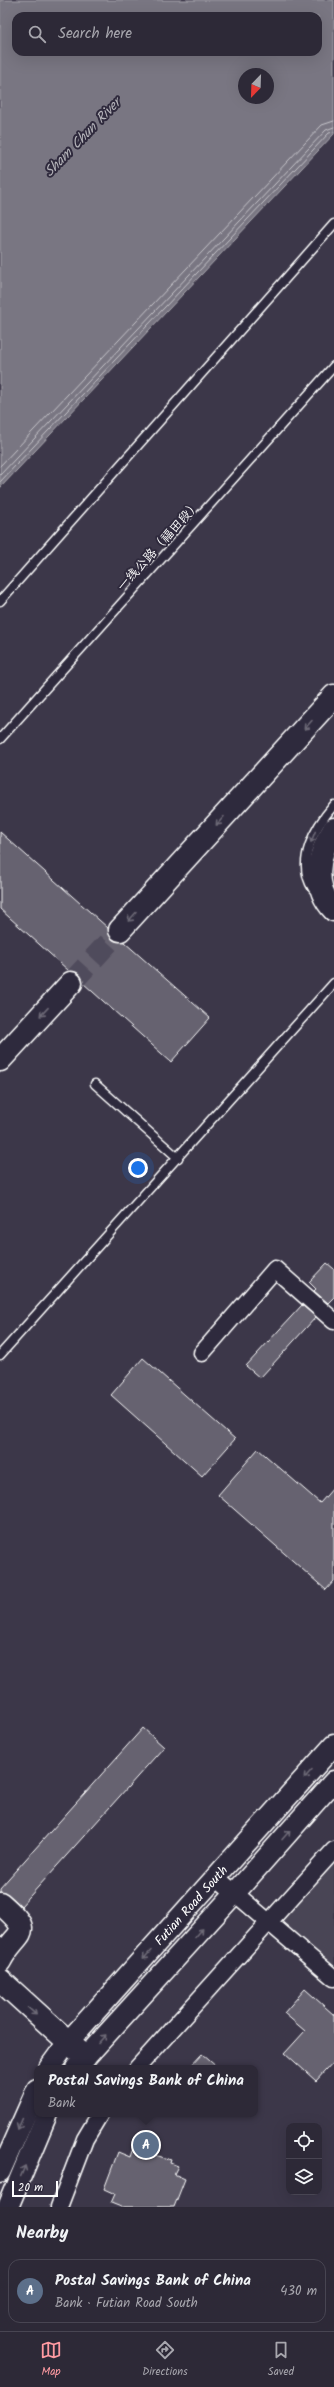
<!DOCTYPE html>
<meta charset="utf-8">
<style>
:root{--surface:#2d2937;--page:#393542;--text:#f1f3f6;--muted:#a7a6ad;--line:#484552;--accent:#ff9aa2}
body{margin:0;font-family:Kalam,"LXGW WenKai TC",sans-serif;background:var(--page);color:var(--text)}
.controls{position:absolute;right:12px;bottom:12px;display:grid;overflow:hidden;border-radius:8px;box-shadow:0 4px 16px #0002}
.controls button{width:36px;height:36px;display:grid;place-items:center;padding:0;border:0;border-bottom:1px solid var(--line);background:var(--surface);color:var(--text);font:20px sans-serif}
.compass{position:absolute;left:238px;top:68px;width:36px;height:36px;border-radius:50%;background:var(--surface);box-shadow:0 4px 16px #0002;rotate:203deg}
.scale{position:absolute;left:12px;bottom:10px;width:46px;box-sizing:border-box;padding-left:4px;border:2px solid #fff;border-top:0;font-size:11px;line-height:14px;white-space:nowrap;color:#fff;-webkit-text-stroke:3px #2f2a3d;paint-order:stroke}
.you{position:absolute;left:138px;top:1168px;width:14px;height:14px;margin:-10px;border:3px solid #fff;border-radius:50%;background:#1a73e8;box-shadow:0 0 0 6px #1a73e833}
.badge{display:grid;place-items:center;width:26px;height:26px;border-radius:50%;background:var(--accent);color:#fff;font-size:13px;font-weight:700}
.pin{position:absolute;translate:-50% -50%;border:2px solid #fff;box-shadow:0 1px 4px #0006}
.popup{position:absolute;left:34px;top:2065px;width:224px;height:52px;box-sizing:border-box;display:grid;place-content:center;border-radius:8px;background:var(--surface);filter:drop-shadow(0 1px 3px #0005);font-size:13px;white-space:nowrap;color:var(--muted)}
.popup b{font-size:15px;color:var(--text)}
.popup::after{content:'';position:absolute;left:50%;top:100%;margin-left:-8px;border:8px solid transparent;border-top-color:var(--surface)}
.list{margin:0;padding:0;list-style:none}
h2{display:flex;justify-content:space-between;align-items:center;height:52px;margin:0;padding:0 16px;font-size:17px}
h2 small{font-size:13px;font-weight:400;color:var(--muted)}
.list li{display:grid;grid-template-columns:26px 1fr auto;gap:12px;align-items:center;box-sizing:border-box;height:64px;margin:0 8px 8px;padding:0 8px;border:1px solid var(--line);border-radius:12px}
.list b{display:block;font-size:15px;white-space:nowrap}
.list p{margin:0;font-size:13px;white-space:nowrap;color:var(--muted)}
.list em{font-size:13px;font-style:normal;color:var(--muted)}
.icon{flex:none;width:22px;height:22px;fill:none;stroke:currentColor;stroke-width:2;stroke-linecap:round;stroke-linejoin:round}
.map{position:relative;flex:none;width:334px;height:2207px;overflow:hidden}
.search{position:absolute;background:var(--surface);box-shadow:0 4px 16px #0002;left:12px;right:12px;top:12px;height:44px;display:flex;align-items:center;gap:10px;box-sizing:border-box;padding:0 14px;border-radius:12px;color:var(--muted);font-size:15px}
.sheet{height:124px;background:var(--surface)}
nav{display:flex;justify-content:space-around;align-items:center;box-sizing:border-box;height:56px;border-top:1px solid var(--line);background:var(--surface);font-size:11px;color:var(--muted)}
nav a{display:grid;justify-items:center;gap:2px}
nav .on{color:var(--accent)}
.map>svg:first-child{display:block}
.built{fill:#494455}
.water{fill:#797682;stroke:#afadb4;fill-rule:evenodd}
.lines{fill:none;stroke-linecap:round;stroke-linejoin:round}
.shore{stroke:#c9c8cd;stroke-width:1}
.building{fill:#666270;stroke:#fff}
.primary-tunnel{stroke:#504b5b;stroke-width:22;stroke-dasharray:22 11;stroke-linecap:butt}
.service-casing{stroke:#fff;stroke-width:11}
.minor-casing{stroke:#fff;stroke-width:19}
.tertiary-casing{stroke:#fff;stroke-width:23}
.secondary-casing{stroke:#fff;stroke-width:25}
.primary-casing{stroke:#fff;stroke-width:25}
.service{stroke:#2f2a3d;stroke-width:8}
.minor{stroke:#2f2a3d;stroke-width:16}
.tertiary{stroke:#2f2a3d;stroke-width:20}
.secondary{stroke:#2f2a3d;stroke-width:22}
.primary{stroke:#2f2a3d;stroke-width:22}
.oneway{stroke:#6d6a77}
.labels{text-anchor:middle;stroke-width:4;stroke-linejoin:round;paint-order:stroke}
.street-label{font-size:13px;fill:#fff;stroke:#2f2a3d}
.water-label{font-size:14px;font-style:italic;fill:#b5b4ba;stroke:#2f2a3d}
</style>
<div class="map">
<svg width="334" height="2207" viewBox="0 0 334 2207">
<rect width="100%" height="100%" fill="#3c3749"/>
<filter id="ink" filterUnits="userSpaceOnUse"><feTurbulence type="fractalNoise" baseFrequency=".025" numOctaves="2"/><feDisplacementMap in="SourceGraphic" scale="8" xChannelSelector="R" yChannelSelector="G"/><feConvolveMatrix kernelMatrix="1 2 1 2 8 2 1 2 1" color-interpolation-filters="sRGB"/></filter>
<g filter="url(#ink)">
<path class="built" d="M 334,1850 L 334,1978 L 269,1922 Z"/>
<path class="water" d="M 0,0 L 334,0 L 334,134 L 0,488 ZM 16,16 L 318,16 L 318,52 L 16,52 ZM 244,74 L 268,74 L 268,98 L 244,98 Z"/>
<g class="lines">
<path class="shore" d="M 0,466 L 322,125 L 334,121
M 0,475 L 326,130 L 334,127
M 0,482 L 329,133 L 334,132"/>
</g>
<path class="building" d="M 0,832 L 108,928 L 112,939 L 124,942 L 210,1018 L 171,1062 L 83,983 L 79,974 L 69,971 L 0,909 Z
M 327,1263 L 334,1269 L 334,1297 L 328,1303 L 314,1291 L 316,1289 L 309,1282 Z
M 302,1305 L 316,1317 L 260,1378 L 246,1366 Z
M 143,1358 L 235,1439 L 202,1476 L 111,1395 Z
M 258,1449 L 320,1503 L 334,1487 L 334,1581 L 326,1590 L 218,1495 Z
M 143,1728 L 164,1747 L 21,1906 L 8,1894 L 0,1891 L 0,1888 Z
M 305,1989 L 334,2015 L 334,2061 L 316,2081 L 285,2053 L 305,2031 L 284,2013 Z
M 202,2054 L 218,2068 L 189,2068 Z
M 133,2148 L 171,2160 L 170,2163 L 178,2166 L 174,2174 L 185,2179 L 174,2207 L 121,2207 L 111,2203 L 115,2194 L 104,2189 L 118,2152 L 130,2157 Z"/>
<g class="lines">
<path class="primary-tunnel" d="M 71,983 L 120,930"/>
<g class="service-casing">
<path id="service" d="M 0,601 L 334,224
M 0,739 L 334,366
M 313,889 C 295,861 315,827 334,805
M 95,1084 L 178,1158
M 0,1355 L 334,983"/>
</g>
<g class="minor-casing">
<path id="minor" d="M 202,1353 L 275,1269 L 334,1321
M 216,1877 L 334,1978
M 137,2068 L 334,1850
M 59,2207 L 85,2139 L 100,2114"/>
</g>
<g class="tertiary-casing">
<g id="tertiary">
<path id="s1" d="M 49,2068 L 68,2042 L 334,1745"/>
<path d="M 76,2068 L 235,1893 L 334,1781"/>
<path d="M 0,2172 L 37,2089"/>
<path d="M 8,2207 L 47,2114"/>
</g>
</g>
<g class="secondary-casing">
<path id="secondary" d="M 334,829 C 317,855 312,887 334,910"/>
</g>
<g class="primary-casing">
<path id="primary" d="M 120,930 L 334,696
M 0,1060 L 71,983
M 0,1903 C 38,1936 16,1929 0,1961
M 0,1980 L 85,2057"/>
</g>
<use href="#service" class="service"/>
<use href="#minor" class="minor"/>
<use href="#tertiary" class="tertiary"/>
<use href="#secondary" class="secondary"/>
<use href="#primary" class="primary"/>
</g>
<defs><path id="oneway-shaft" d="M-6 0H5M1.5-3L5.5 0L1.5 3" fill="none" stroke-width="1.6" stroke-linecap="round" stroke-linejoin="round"/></defs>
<g class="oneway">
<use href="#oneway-shaft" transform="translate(308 725) rotate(132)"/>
<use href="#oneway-shaft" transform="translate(220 821) rotate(132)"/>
<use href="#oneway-shaft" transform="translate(313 837) rotate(112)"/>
<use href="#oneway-shaft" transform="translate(132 917) rotate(132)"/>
<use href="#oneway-shaft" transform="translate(44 1012) rotate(133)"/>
<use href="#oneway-shaft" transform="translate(308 1774) rotate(132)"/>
<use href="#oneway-shaft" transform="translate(286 1835) rotate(-49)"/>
<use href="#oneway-shaft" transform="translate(199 1933) rotate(-48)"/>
<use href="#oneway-shaft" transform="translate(147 1955) rotate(132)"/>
<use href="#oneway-shaft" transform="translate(32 2011) rotate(41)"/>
<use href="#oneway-shaft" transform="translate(102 2039) rotate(-48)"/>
<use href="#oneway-shaft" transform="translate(20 2124) rotate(114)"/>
<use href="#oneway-shaft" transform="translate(23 2171) rotate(-67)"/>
</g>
</g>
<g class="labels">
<g class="street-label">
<text transform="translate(158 545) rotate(-48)" y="5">一线公路（福田段）</text>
<text dy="5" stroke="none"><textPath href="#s1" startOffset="216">Futian Road South</textPath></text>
</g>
<g class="water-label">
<text transform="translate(82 137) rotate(-46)" y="5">Sham Chun River</text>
</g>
</g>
</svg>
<div class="controls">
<button><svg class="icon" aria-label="locate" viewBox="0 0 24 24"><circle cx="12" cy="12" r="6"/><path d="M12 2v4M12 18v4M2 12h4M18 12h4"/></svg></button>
<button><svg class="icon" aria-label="layers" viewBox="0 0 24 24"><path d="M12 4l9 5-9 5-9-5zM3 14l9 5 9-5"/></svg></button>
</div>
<svg class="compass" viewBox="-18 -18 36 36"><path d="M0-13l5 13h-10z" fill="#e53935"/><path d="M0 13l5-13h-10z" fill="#a7a6ad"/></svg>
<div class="scale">20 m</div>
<div class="you"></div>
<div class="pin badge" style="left:146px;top:2145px;background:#5c6f8a">A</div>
<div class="popup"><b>Postal Savings Bank of China</b>Bank</div>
<div class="search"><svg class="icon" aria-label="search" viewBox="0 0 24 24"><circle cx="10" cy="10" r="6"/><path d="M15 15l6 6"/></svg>Search here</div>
</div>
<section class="sheet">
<h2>Nearby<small></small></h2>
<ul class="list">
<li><span class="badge" style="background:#5c6f8a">A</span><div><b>Postal Savings Bank of China</b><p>Bank · Futian Road South</p></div><em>430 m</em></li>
</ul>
</section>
<nav>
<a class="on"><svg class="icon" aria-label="map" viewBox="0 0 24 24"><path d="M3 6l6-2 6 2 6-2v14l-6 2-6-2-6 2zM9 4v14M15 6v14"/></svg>Map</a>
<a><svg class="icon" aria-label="directions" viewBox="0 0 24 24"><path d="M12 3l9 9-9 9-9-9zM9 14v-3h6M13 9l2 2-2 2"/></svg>Directions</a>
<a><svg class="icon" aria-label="saved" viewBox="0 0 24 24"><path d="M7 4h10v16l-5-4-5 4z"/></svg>Saved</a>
</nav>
